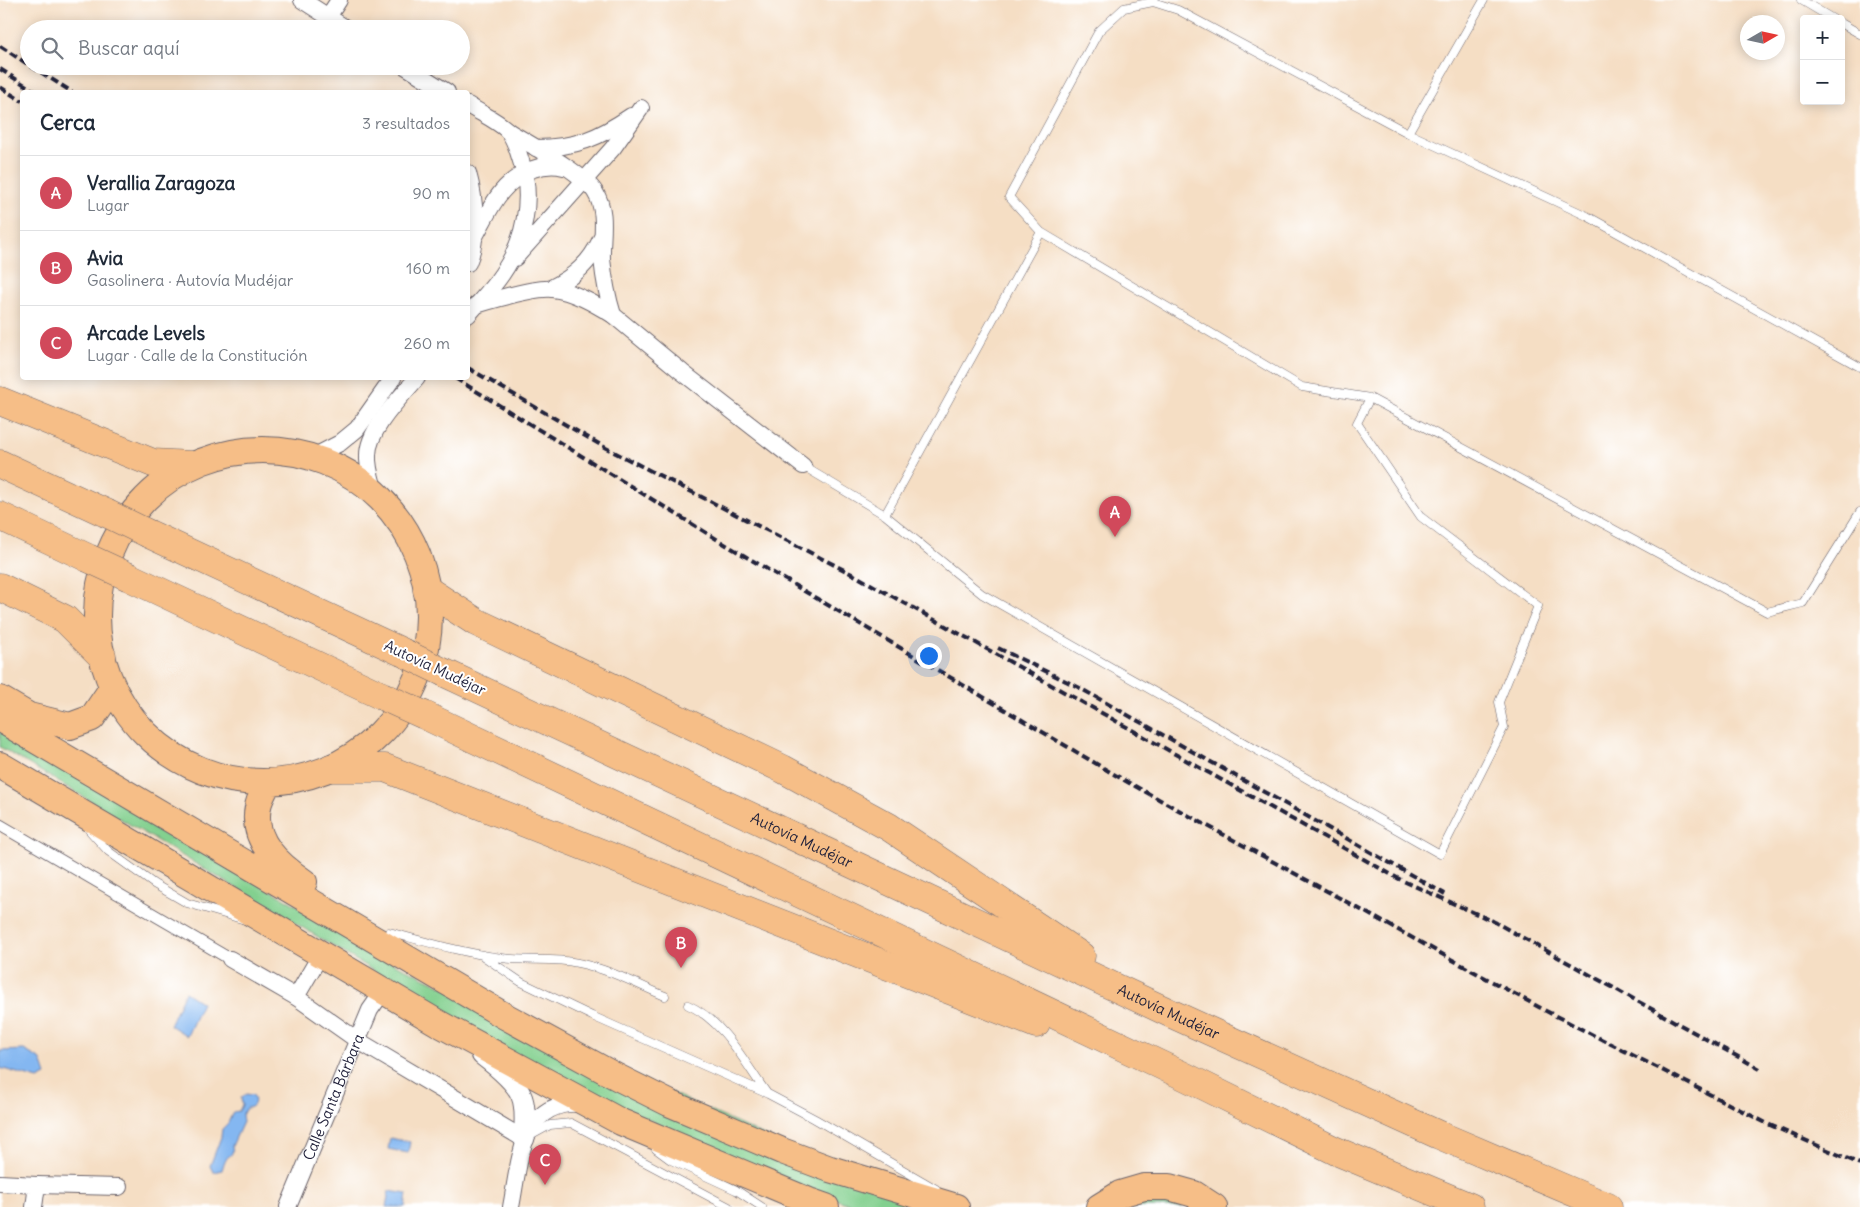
<!DOCTYPE html>
<html lang="es">
<meta charset="utf-8">
<style>
:root{--surface:#fff;--page:#f2f2f3;--text:#1f2937;--muted:#747a83;--line:#e0e1e3;--accent:#d1495b}
body{margin:0;font-family:Delius,sans-serif;background:var(--page);color:var(--text)}
.controls{position:absolute;right:15px;top:15px;display:grid;overflow:hidden;border-radius:5px;box-shadow:0 2px 12px #0003}
.controls button{width:45px;height:45px;display:grid;place-items:center;padding:0;border:0;border-bottom:1px solid var(--line);background:var(--surface);color:var(--text);font:25px sans-serif}
.compass{position:absolute;left:1740px;top:15px;width:45px;height:45px;border-radius:50%;background:var(--surface);box-shadow:0 2px 12px #0003;rotate:81deg}
.you{position:absolute;left:928px;top:655px;width:18px;height:18px;margin:-12px;border:4px solid #fff;border-radius:50%;background:#1a73e8;box-shadow:0 0 0 8px #1a73e833}
.badge{display:grid;place-items:center;width:32px;height:32px;border-radius:50%;background:var(--accent);color:#fff;font-size:16px;font-weight:700}
.pin{position:absolute;translate:-50% -41px;filter:drop-shadow(0 1px 2px #0008)}
.pin::after{content:'';position:absolute;top:26px;width:18px;height:15px;background:inherit;clip-path:polygon(0 0,100% 0,50% 100%)}
.list{margin:0;padding:0;list-style:none}
h2{display:flex;justify-content:space-between;align-items:center;height:65px;margin:0;padding:0 20px;font-size:21px}
h2 small{font-size:16px;font-weight:400;color:var(--muted)}
.list li{display:grid;grid-template-columns:32px 1fr auto;gap:15px;align-items:center;box-sizing:border-box;height:75px;padding:0 20px;border-top:1px solid var(--line)}
.list b{display:block;font-size:19px;white-space:nowrap}
.list p{margin:0;font-size:16px;white-space:nowrap;color:var(--muted)}
.list em{font-size:16px;font-style:normal;color:var(--muted)}
.icon{flex:none;width:28px;height:28px;fill:none;stroke:currentColor;stroke-width:2;stroke-linecap:round;stroke-linejoin:round}
.map{position:relative;flex:none;width:1860px;height:1207px;overflow:hidden}
.search{position:absolute;background:var(--surface);box-shadow:0 2px 12px #0003;left:20px;top:20px;width:450px;height:55px;display:flex;align-items:center;gap:12px;box-sizing:border-box;padding:0 18px;border-radius:28px;color:var(--muted);font-size:19px}
.panel{position:absolute;background:var(--surface);box-shadow:0 2px 12px #0003;left:20px;top:90px;width:450px;height:290px;border-radius:5px}
.map>svg:first-child{display:block}
.green{fill:#83d08f;stroke:#527965}
.water{fill:#84b7f1;stroke:#536c96}
.lines{fill:none;stroke-linecap:round;stroke-linejoin:round}
.service-casing{stroke:#6c646b;stroke-width:9}
.pedestrian-casing{stroke:#6c646b;stroke-width:13}
.minor-casing{stroke:#6c646b;stroke-width:18}
.tertiary-casing{stroke:#6c646b;stroke-width:22}
.trunk-casing{stroke:#6c646b;stroke-width:28}
.motorway-casing{stroke:#6c646b;stroke-width:29}
.service{stroke:#fff;stroke-width:8}
.pedestrian{stroke:#fff;stroke-width:11}
.minor{stroke:#fff;stroke-width:16}
.tertiary{stroke:#fff;stroke-width:20}
.trunk{stroke:#f6be87;stroke-width:26}
.motorway{stroke:#f6be87;stroke-width:28}
.rail{stroke:#22223b;stroke-width:4;stroke-dasharray:8 4;stroke-linecap:butt}
.motorway-bridge-casing{stroke:#6c646b;stroke-width:29;stroke-linecap:butt}
.motorway-bridge{stroke:#f6be87;stroke-width:28}
.labels{text-anchor:middle;stroke-width:4;stroke-linejoin:round;paint-order:stroke}
.street-label{font-size:15px;fill:#22223b;stroke:#fff}
</style>
<div class="map">
<svg width="1860" height="1207" viewBox="0 0 1860 1207">
<rect width="100%" height="100%" fill="#fff"/>
<filter id="ink" filterUnits="userSpaceOnUse"><feTurbulence type="fractalNoise" baseFrequency=".02" numOctaves="2"/><feDisplacementMap in="SourceGraphic" scale="10" xChannelSelector="R" yChannelSelector="G"/><feConvolveMatrix kernelMatrix="1 2 1 2 8 2 1 2 1" color-interpolation-filters="sRGB"/></filter>
<filter id="wash" filterUnits="userSpaceOnUse"><feTurbulence type="fractalNoise" baseFrequency=".0096" numOctaves="4" result="noise"/><feDisplacementMap in="SourceGraphic" scale="20" xChannelSelector="R" yChannelSelector="G"/><feGaussianBlur stdDeviation="1.12" result="paint"/><feColorMatrix in="noise" values="0 0 0 0 0 0 0 0 0 0 0 0 0 0 0 0 0 1.4 0 .05"/><feComposite in="paint" operator="in"/></filter>
<g filter="url(#wash)">
<rect width="100%" height="100%" fill="#f5dec4"/>
<path class="green" d="M 0,729 L 395,964 L 917,1207 L 857,1207 L 749,1168 L 503,1050 L 300,926 L 0,747 Z
M 1165,1202 L 1183,1207 L 1131,1207 L 1142,1203 Z"/>
<path class="water" d="M 185,992 L 202,1003 L 187,1036 L 170,1025 Z
M 24,1050 L 41,1060 L 46,1075 L 38,1079 L 0,1068 L 0,1051 Z
M 246,1094 L 253,1095 C 257,1102 254,1108 246,1108 L 242,1115 L 243,1122 L 232,1146 C 234,1154 231,1154 226,1159 C 224,1162 223,1167 222,1170 L 213,1172 L 210,1166 L 221,1137 L 222,1129 L 228,1123 L 233,1112 L 239,1111 L 242,1105 L 241,1098 Z
M 390,1138 L 410,1142 L 408,1153 L 388,1149 Z
M 389,1191 L 407,1194 L 405,1207 L 386,1207 Z"/>
</g>
<g filter="url(#ink)">
<g class="lines">
<g class="service-casing">
<path id="service" d="M 1801,0 L 1833,19
M 1841,23 L 1860,34
M 1408,133 L 1484,0
M 1860,367 L 1587,216 L 1408,133 L 1178,10 L 1153,2 L 1124,8 L 1099,31 L 1009,197 L 1041,232 L 1302,387 L 1370,398 L 1767,612 L 1803,603 L 1860,512
M 803,466 L 885,515 L 1041,232
M 885,515 L 982,594 L 1440,854 L 1504,727 L 1499,702 L 1538,606 L 1421,517 L 1357,423 L 1370,398
M 89,830 L 108,851 L 154,884 L 187,903 L 245,920
M 389,932 C 426,942 464,953 502,958 C 527,962 553,957 578,963 C 608,969 637,984 665,996
M 483,956 L 521,982 L 592,1016 L 768,1094 L 815,1119 L 936,1189
M 688,1005 C 724,1021 744,1062 766,1092
M 530,1136 L 550,1125 L 571,1123 L 729,1207
M 656,1149 L 671,1160 L 736,1190 L 762,1207"/>
</g>
<g class="pedestrian-casing">
<path id="pedestrian" d="M 0,825 L 230,959"/>
</g>
<g class="minor-casing">
<g id="minor">
<path d="M 302,0 L 347,29"/>
<path d="M 328,17 L 339,0"/>
<path d="M 405,66 L 447,92"/>
<path d="M 468,105 C 480,113 496,120 507,130 C 514,137 518,151 521,161 C 534,198 524,242 502,274 C 492,289 479,302 468,315"/>
<path d="M 508,131 C 529,144 583,173 595,192 C 608,213 601,236 602,259 C 604,278 607,296 613,315"/>
<path d="M 536,148 C 575,148 599,138 631,116"/>
<path d="M 468,173 C 475,198 479,238 468,263"/>
<path d="M 474,238 C 491,208 499,183 533,169 C 544,165 553,164 564,167"/>
<path d="M 515,258 L 613,148 L 641,108"/>
<path d="M 551,288 C 574,277 590,263 601,239"/>
<path d="M 476,305 C 493,300 535,287 552,289 C 573,291 595,304 613,315 L 682,372 L 803,466"/>
<path d="M 313,457 L 340,443 L 357,429 L 393,378"/>
<path d="M 375,493 C 372,481 367,467 368,455 C 368,429 401,397 417,378"/>
<path d="M 230,959 L 296,997 L 357,1040 L 524,1139"/>
<path d="M 296,997 L 321,954"/>
<path d="M 0,1183 L 37,1185 L 34,1207"/>
<path d="M 37,1185 L 119,1187"/>
<path id="s1" d="M 288,1207 L 370,1010 L 384,990"/>
<path d="M 511,1207 C 520,1162 520,1098 584,1104"/>
</g>
</g>
<g class="tertiary-casing">
<path id="tertiary" d="M 482,1055 C 495,1065 515,1081 521,1095 C 527,1108 524,1126 524,1139"/>
</g>
<g class="trunk-casing">
<path id="trunk" d="M97 616a166 166 0 1 1 332 0a166 166 0 1 1-332 0Z
M 0,699 L 29,716 L 70,726 L 92,718 L 113,687
M 0,719 L 503,1015 L 617,1077 L 669,1103 L 782,1151 L 830,1169 L 956,1207
M 0,765 L 438,1023 L 621,1122 L 809,1201 L 826,1207
M 268,782 C 265,790 259,799 258,807 C 251,841 279,865 304,882
M 1099,1207 L 1120,1194 L 1144,1187 L 1169,1187 L 1194,1194 L 1214,1207"/>
</g>
<g class="motorway-casing">
<g id="motorway">
<path d="M 0,401 L 153,463 L 191,465"/>
<path d="M 0,464 L 106,513"/>
<path d="M 0,516 L 88,558"/>
<path d="M 149,534 L 402,652"/>
<path d="M 129,577 L 382,696"/>
<path d="M 0,587 L 65,619 L 102,656"/>
<path d="M 427,590 L 476,622 L 783,769 L 889,827 L 1081,956"/>
<path id="s2" d="M 445,673 L 1172,1014 L 1439,1135 L 1608,1207"/>
<path d="M 424,715 L 1186,1077 L 1336,1151 L 1470,1207"/>
<path d="M 331,768 L 385,768 L 1036,1024"/>
</g>
</g>
<use href="#service" class="service"/>
<use href="#pedestrian" class="pedestrian"/>
<use href="#minor" class="minor"/>
<use href="#tertiary" class="tertiary"/>
<use href="#trunk" class="trunk"/>
<use href="#motorway" class="motorway"/>
<path class="rail" d="M 0,46 L 29,65
M 31,66 L 72,92
M 0,69 L 36,92
M 0,87 L 22,101
M 468,368 L 606,448 L 856,576 L 1401,880 L 1497,923
M 455,378 L 723,543 L 1122,779 L 1546,1011 L 1770,1125 L 1860,1164
M 998,648 L 1078,687 L 1445,894
M 1491,920 L 1760,1069"/>
<g class="motorway-bridge-casing">
<path id="motorway-bridge" d="M 106,513 L 149,534
M 88,558 L 129,577
M 402,652 L 445,673
M 382,696 L 424,715"/>
</g>
<use href="#motorway-bridge" class="motorway-bridge"/>
</g>
</g>
<g class="labels">
<g class="street-label">
<text transform="translate(435 668) rotate(25)" y="5">Autovía Mudéjar</text>
<text dy="5" stroke="none"><textPath href="#s2" startOffset="394">Autovía Mudéjar</textPath></text>
<text dy="5" stroke="none"><textPath href="#s2" startOffset="799">Autovía Mudéjar</textPath></text>
<text dy="5" stroke="none"><textPath href="#s1" startOffset="119">Calle Santa Bárbara</textPath></text>
</g>
</g>
</svg>
<div class="controls">
<button>+</button>
<button>−</button>
</div>
<svg class="compass" viewBox="-18 -18 36 36"><path d="M0-13l5 13h-10z" fill="#e53935"/><path d="M0 13l5-13h-10z" fill="#747a83"/></svg>
<div class="you"></div>
<div class="pin badge" style="left:1115px;top:537px">A</div>
<div class="pin badge" style="left:681px;top:968px">B</div>
<div class="pin badge" style="left:545px;top:1185px">C</div>
<div class="search"><svg class="icon" aria-label="search" viewBox="0 0 24 24"><circle cx="10" cy="10" r="6"/><path d="M15 15l6 6"/></svg>Buscar aquí</div>
<section class="panel">
<h2>Cerca<small>3 resultados</small></h2>
<ul class="list">
<li><span class="badge">A</span><div><b>Verallia Zaragoza</b><p>Lugar</p></div><em>90 m</em></li>
<li><span class="badge">B</span><div><b>Avia</b><p>Gasolinera · Autovía Mudéjar</p></div><em>160 m</em></li>
<li><span class="badge">C</span><div><b>Arcade Levels</b><p>Lugar · Calle de la Constitución</p></div><em>260 m</em></li>
</ul>
</section>
</div>
